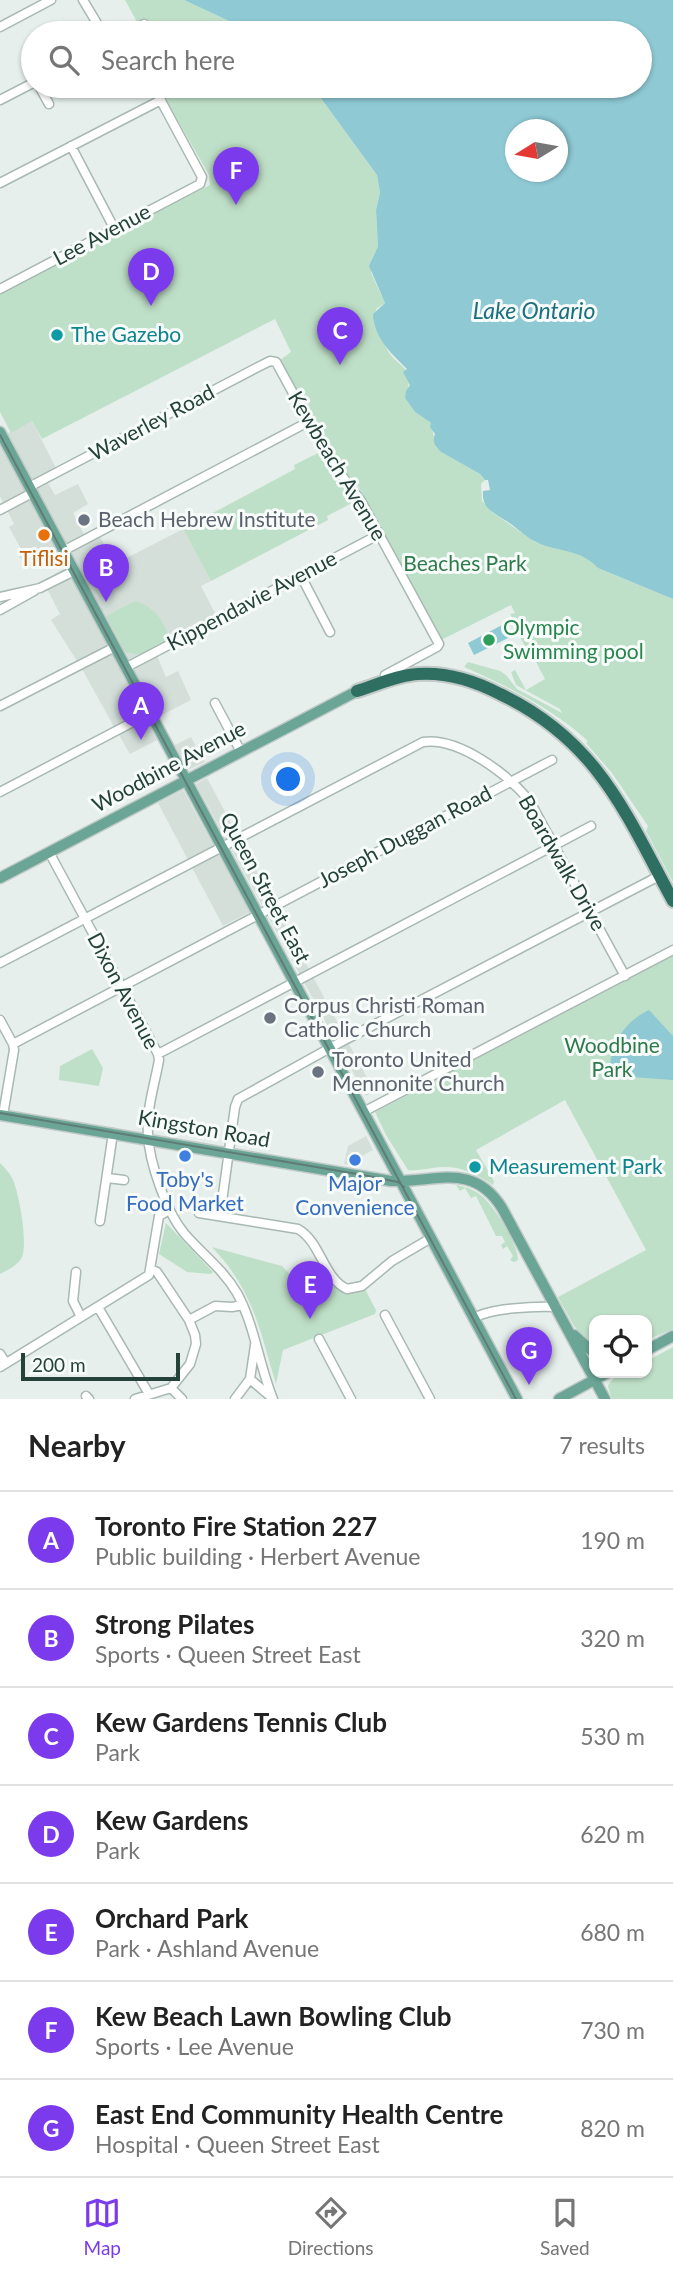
<!DOCTYPE html>
<meta charset="utf-8">
<style>
:root{--surface:#fff;--page:#f6f6f6;--text:#222;--muted:#767676;--line:#e0e0e0;--accent:#7c3aed}
body{margin:0;font-family:Lato,sans-serif;background:var(--page);color:var(--text)}
.controls{position:absolute;right:21px;bottom:21px;display:grid;overflow:hidden;border-radius:14px;box-shadow:0 2px 5px #0004}
.controls button{width:63px;height:63px;display:grid;place-items:center;padding:0;border:0;border-bottom:2px solid var(--line);background:var(--surface);color:var(--text);font:35px sans-serif}
.compass{position:absolute;left:505px;top:119px;width:63px;height:63px;border-radius:50%;background:var(--surface);box-shadow:0 2px 5px #0004;rotate:259deg}
.scale{position:absolute;left:21px;bottom:18px;width:159px;box-sizing:border-box;padding-left:7px;border:4px solid #24423a;border-top:0;font-size:19px;line-height:24px;white-space:nowrap;color:#24423a;-webkit-text-stroke:5px #f7fbf9;paint-order:stroke}
.you{position:absolute;left:289px;top:780px;width:24px;height:24px;margin:-18px;border:5px solid #fff;border-radius:50%;background:#1a73e8;box-shadow:0 0 0 10px #1a73e833}
.badge{display:grid;place-items:center;width:46px;height:46px;border-radius:50%;background:var(--accent);color:#fff;font-size:23px;font-weight:700}
.pin{position:absolute;translate:-50% -58px;filter:drop-shadow(0 2px 4px #0008)}
.pin::after{content:'';position:absolute;top:37px;width:24px;height:21px;background:inherit;clip-path:polygon(0 0,100% 0,50% 100%)}
.list{margin:0;padding:0;list-style:none}
h2{display:flex;justify-content:space-between;align-items:center;height:91px;margin:0;padding:0 28px;font-size:30px}
h2 small{font-size:23px;font-weight:400;color:var(--muted)}
.list li{display:grid;grid-template-columns:46px 1fr auto;gap:21px;align-items:center;box-sizing:border-box;height:98px;padding:0 28px;border-top:2px solid var(--line)}
.list b{display:block;font-size:26px;white-space:nowrap}
.list p{margin:0;font-size:23px;white-space:nowrap;color:var(--muted)}
.list em{font-size:23px;font-style:normal;color:var(--muted)}
.icon{flex:none;width:38px;height:38px;fill:none;stroke:currentColor;stroke-width:2;stroke-linecap:round;stroke-linejoin:round}
.map{position:relative;flex:none;width:673px;height:1399px;overflow:hidden}
.search{position:absolute;background:var(--surface);box-shadow:0 2px 5px #0004;left:21px;right:21px;top:21px;height:77px;display:flex;align-items:center;gap:18px;box-sizing:border-box;padding:0 24px;border-radius:38px;color:var(--muted);font-size:26px}
.sheet{height:777px;background:var(--surface)}
nav{display:flex;justify-content:space-around;align-items:center;box-sizing:border-box;height:98px;border-top:2px solid var(--line);background:var(--surface);font-size:19px;color:var(--muted)}
nav a{display:grid;justify-items:center;gap:4px}
nav .on{color:var(--accent)}
.map>svg:first-child{display:block}
.built{fill:#d4dfda}
.green{fill:#bfe0c8}
.water{fill:#8ec9d4;fill-rule:evenodd}
.lines{fill:none;stroke-linecap:round;stroke-linejoin:round}
.minor-casing{stroke:#a8b8b2;stroke-width:11}
.major-casing{stroke:#c2cac8;stroke-width:13}
.highway-casing{stroke:#c2cac8;stroke-width:16}
.minor{stroke:#fff;stroke-width:8}
.major{stroke:#6aa596;stroke-width:10}
.highway{stroke:#2f6f62;stroke-width:12}
.tram{stroke:#5f7d75;stroke-width:2}
.culture-dot{fill:#0f9aa8;stroke:#f7fbf9;stroke-width:2.5}
.worship-dot{fill:#6b7280;stroke:#f7fbf9;stroke-width:2.5}
.food-dot{fill:#e8710a;stroke:#f7fbf9;stroke-width:2.5}
.leisure-dot{fill:#2e9e5b;stroke:#f7fbf9;stroke-width:2.5}
.shop-dot{fill:#3f7fe0;stroke:#f7fbf9;stroke-width:2.5}
.labels{text-anchor:middle;stroke-width:6;stroke-linejoin:round;paint-order:stroke}
.street-label{font-size:21px;fill:#24423a;stroke:#f7fbf9}
.culture-label{font-size:21px;fill:#0d838f;stroke:#f7fbf9;text-anchor:start}
.worship-label{font-size:21px;fill:#5b616d;stroke:#f7fbf9;text-anchor:start}
.food-label{font-size:21px;fill:#c56008;stroke:#f7fbf9}
.park-label{font-size:21px;fill:#2d7a4b;stroke:#f7fbf9}
.leisure-label{font-size:21px;fill:#27864d;stroke:#f7fbf9;text-anchor:start}
.shop-label{font-size:21px;fill:#366cbe;stroke:#f7fbf9}
.water-label{font-size:23px;font-style:italic;fill:#1c6f80;stroke:#f7fbf9}
</style>
<div class="map">
<svg width="673" height="1399" viewBox="0 0 673 1399">
<rect width="100%" height="100%" fill="#e6efeb"/>
<path class="built" d="M 32,421 L 60,476 L 48,483 L 55,495 L 78,484 L 88,504 L 73,513 L 88,542 L 100,537 L 115,564 L 183,529 L 211,581 L 201,586 L 216,615 L 130,661 L 103,611 L 92,616 L 142,712 L 114,727 L 82,669 L 51,620 L 60,614 L 43,581 L 65,568 L 56,553 L 26,569 L 17,552 L 21,549 L 9,527 L 14,524 L 0,496 L 0,437 Z
M 157,656 L 166,677 L 178,671 L 191,700 L 160,716 L 134,670 Z
M 146,720 L 157,740 L 130,754 L 119,735 Z
M 191,737 L 205,762 L 190,769 L 187,768 L 175,745 Z
M 207,778 L 374,1091 L 366,1096 L 196,784 Z
M 183,790 L 250,912 L 223,926 L 158,803 Z
M 366,1136 L 373,1150 L 362,1156 L 360,1167 L 344,1164 L 348,1146 Z"/>
<path class="green" d="M 125,0 L 184,0 L 255,33 L 154,33 L 151,29 L 143,33 Z
M 158,86 L 312,86 L 377,175 L 380,193 L 376,210 L 378,246 L 372,259 L 371,273 L 385,303 L 376,309 C 379,321 381,336 386,347 C 396,370 418,363 405,398 L 415,412 L 431,423 L 436,447 L 441,452 L 480,474 L 485,480 L 481,484 L 482,501 L 492,512 L 535,542 L 577,553 L 589,558 L 598,568 L 673,599 L 673,882 L 646,831 L 648,826 L 612,773 L 586,743 L 588,741 C 553,709 509,687 464,667 L 468,662 L 500,671 L 506,675 L 517,689 L 562,713 L 560,709 L 516,685 L 511,672 L 515,670 L 526,690 L 545,679 L 535,660 L 530,662 L 528,659 L 535,655 L 530,656 L 520,637 L 522,635 L 527,639 L 510,614 L 515,613 L 511,605 L 441,640 L 358,486 L 332,456 L 280,360 L 291,352 L 275,319 L 42,439 L 32,421 L 11,433 L 0,412 L 0,294 L 210,185 L 209,175 Z
M 318,453 C 328,471 344,483 354,502 L 327,516 L 328,520 L 211,581 L 183,529 L 295,469 L 294,465 Z
M 135,601 C 155,607 163,620 170,639 L 141,655 L 125,652 L 106,616 Z
M 673,956 L 673,1329 L 647,1340 L 647,1320 L 594,1320 L 594,1348 L 574,1326 L 558,1297 L 646,1250 L 565,1100 L 476,1150 L 494,1181 L 493,1185 C 477,1174 461,1166 441,1167 C 430,1168 419,1171 408,1170 L 386,1135 L 375,1112 Z
M 92,1049 L 103,1068 L 99,1086 L 59,1080 L 60,1066 Z
M 0,1163 C 4,1167 8,1171 11,1176 C 19,1189 28,1243 22,1257 C 18,1265 8,1270 0,1274 Z
M 456,1185 C 466,1187 475,1190 482,1196 C 495,1207 518,1245 518,1260 L 514,1262 L 510,1260 L 513,1256 L 507,1246 L 503,1249 L 501,1245 L 505,1242 L 502,1236 L 496,1236 L 476,1196 L 471,1198 L 465,1188 L 460,1191 Z
M 166,1223 L 213,1272 L 211,1274 L 187,1272 L 159,1254 Z
M 212,1247 L 282,1266 L 314,1299 L 334,1286 L 349,1293 L 365,1289 L 376,1310 L 375,1314 L 283,1350 L 276,1384 C 259,1328 254,1292 212,1247 Z
M 673,1347 L 673,1399 L 612,1399 L 608,1386 C 615,1371 632,1373 647,1373 L 647,1361 Z"/>
<path class="water" d="M 184,0 L 673,0 L 673,599 L 598,568 C 578,547 557,553 534,541 C 523,535 514,525 503,519 C 490,510 482,508 483,491 L 490,490 L 488,480 L 485,480 L 480,474 L 441,452 C 435,446 432,442 435,434 L 430,427 L 431,423 L 415,412 L 405,398 L 406,391 L 410,385 L 403,372 L 407,369 C 391,353 374,338 373,314 L 385,303 L 369,266 L 378,246 L 376,210 L 380,193 L 377,175 L 312,86 L 640,86 L 640,33 L 255,33 ZM 516,130 L 558,130 L 558,172 L 516,172 Z
M 504,624 L 510,637 L 474,655 L 468,643 Z
M 649,1010 L 673,1036 L 673,1080 L 631,1077 L 622,1073 L 610,1072 C 610,1044 624,1022 649,1010 Z"/>
<g class="lines">
<g class="minor-casing">
<path id="minor" d="M 83,0 L 101,30 L 107,33
M 0,27 L 51,0
M 127,33 L 144,24
M 39,86 L 49,104
M 0,100 L 33,83
M 71,146 L 114,228
M 0,183 L 161,100
M 0,289 L 200,184 L 202,177 L 153,86
M 29,487 L 258,367 L 270,361 L 276,362 L 328,457 L 361,501 L 439,644 L 437,647 L 385,675
M 0,510 L 32,493
M 63,551 L 308,422
M 301,576 L 330,632
M 0,597 L 40,588 L 74,571
M 0,610 L 34,591
M 125,668 L 378,535
M 215,703 L 240,750
M 0,706 L 115,647
M 0,792 L 150,713
M 49,852 L 158,1054 L 159,1060 C 155,1083 146,1110 148,1134 C 149,1162 166,1211 184,1233 C 202,1254 223,1269 237,1293 C 255,1326 259,1365 273,1399
M 0,963 C 141,890 281,815 423,742 C 459,737 507,774 529,800 L 625,976
M 0,1020 L 13,1044 L 14,1050 L 3,1115
M 13,1044 L 552,760
M 158,1054 L 591,826
M 365,1111 L 673,950
M 107,1178 L 124,1180
M 199,1213 L 298,1229 C 321,1242 323,1278 347,1289 L 362,1286 L 392,1261 L 431,1238
M 220,1216 L 235,1107 L 238,1099 L 339,1043 L 659,876
M 100,1221 L 113,1133
M 151,1269 L 157,1272 L 189,1320 L 215,1306 L 232,1307 L 243,1305
M 76,1272 L 73,1301 L 81,1317
M 98,1307 L 149,1394
M 385,1315 L 430,1399
M 474,1318 C 491,1308 535,1306 556,1307
M 319,1339 L 351,1399
M 0,1354 L 6,1363
M 0,1367 L 149,1275 L 159,1216 L 169,1210
M 250,1379 L 271,1397
M 171,1388 L 182,1399
M 86,1396 L 89,1399
M 135,1399 L 171,1388 L 190,1364 L 196,1344 L 195,1335 L 189,1320
M 235,1399 L 250,1379 L 255,1345"/>
</g>
<g class="major-casing">
<path id="major" d="M 0,432 L 517,1399
M 0,878 L 361,689
M 0,1115 L 391,1181 C 435,1183 473,1161 502,1208 L 605,1399
M 574,1335 L 594,1353
M 647,1350 L 673,1336
M 559,1399 L 607,1373"/>
</g>
<g class="highway-casing">
<path id="highway" d="M 357,691 C 377,685 397,675 418,674 C 447,672 475,681 500,694 C 597,740 625,812 673,901"/>
</g>
<use href="#minor" class="minor"/>
<use href="#major" class="major"/>
<use href="#highway" class="highway"/>
<path class="tram" d="M 0,435 L 516,1399
M 0,1113 L 363,1175 L 398,1182 L 404,1187"/>
</g>
<g class="culture-dot">
<circle cx="57" cy="335" r="7"/>
<circle cx="475" cy="1167" r="7"/>
</g>
<g class="worship-dot">
<circle cx="84" cy="520" r="7"/>
<circle cx="270" cy="1018" r="7"/>
<circle cx="318" cy="1072" r="7"/>
</g>
<circle class="food-dot" cx="44" cy="535" r="7"/>
<circle class="leisure-dot" cx="489" cy="640" r="7"/>
<g class="shop-dot">
<circle cx="185" cy="1156" r="7"/>
<circle cx="355" cy="1160" r="7"/>
</g>
<g class="labels">
<g class="street-label">
<text transform="translate(102 235) rotate(-28)" y="7">Lee Avenue</text>
<text transform="translate(152 423) rotate(-28)" y="7">Waverley Road</text>
<text transform="translate(337 466) rotate(59)" y="7">Kewbeach Avenue</text>
<text transform="translate(252 601) rotate(-28)" y="7">Kippendavie Avenue</text>
<text transform="translate(169 767) rotate(-28)" y="7">Woodbine Avenue</text>
<text transform="translate(405 837) rotate(-28)" y="7">Joseph Duggan Road</text>
<text transform="translate(562 863) rotate(60)" y="7">Boardwalk Drive</text>
<text transform="translate(265 888) rotate(62)" y="7">Queen Street East</text>
<text transform="translate(123 991) rotate(62)" y="7">Dixon Avenue</text>
<text transform="translate(204 1129) rotate(10)" y="7">Kingston Road</text>
</g>
<g class="culture-label">
<text x="71" y="342">The Gazebo</text>
<text x="489" y="1174">Measurement Park</text>
</g>
<g class="worship-label">
<text x="98" y="527">Beach Hebrew Institute</text>
<text x="284" y="1013">Corpus Christi Roman<tspan x="284" dy="24">Catholic Church</tspan></text>
<text x="332" y="1067">Toronto United<tspan x="332" dy="24">Mennonite Church</tspan></text>
</g>
<g class="food-label">
<text x="44" y="566">Tiflisi</text>
</g>
<g class="park-label">
<text x="465" y="571">Beaches Park</text>
<text x="612" y="1053">Woodbine<tspan x="612" dy="24">Park</tspan></text>
</g>
<g class="leisure-label">
<text x="503" y="635">Olympic<tspan x="503" dy="24">Swimming pool</tspan></text>
</g>
<g class="shop-label">
<text x="185" y="1187">Toby's<tspan x="185" dy="24">Food Market</tspan></text>
<text x="355" y="1191">Major<tspan x="355" dy="24">Convenience</tspan></text>
</g>
<g class="water-label">
<text x="534" y="319">Lake Ontario</text>
</g>
</g>
</svg>
<div class="controls">
<button><svg class="icon" aria-label="locate" viewBox="0 0 24 24"><circle cx="12" cy="12" r="6"/><path d="M12 2v4M12 18v4M2 12h4M18 12h4"/></svg></button>
</div>
<svg class="compass" viewBox="-18 -18 36 36"><path d="M0-13l5 13h-10z" fill="#e53935"/><path d="M0 13l5-13h-10z" fill="#767676"/></svg>
<div class="scale">200 m</div>
<div class="you"></div>
<div class="pin badge" style="left:141px;top:740px">A</div>
<div class="pin badge" style="left:106px;top:602px">B</div>
<div class="pin badge" style="left:340px;top:365px">C</div>
<div class="pin badge" style="left:151px;top:306px">D</div>
<div class="pin badge" style="left:310px;top:1319px">E</div>
<div class="pin badge" style="left:236px;top:205px">F</div>
<div class="pin badge" style="left:529px;top:1385px">G</div>
<div class="search"><svg class="icon" aria-label="search" viewBox="0 0 24 24"><circle cx="10" cy="10" r="6"/><path d="M15 15l6 6"/></svg>Search here</div>
</div>
<section class="sheet">
<h2>Nearby<small>7 results</small></h2>
<ul class="list">
<li><span class="badge">A</span><div><b>Toronto Fire Station 227</b><p>Public building · Herbert Avenue</p></div><em>190 m</em></li>
<li><span class="badge">B</span><div><b>Strong Pilates</b><p>Sports · Queen Street East</p></div><em>320 m</em></li>
<li><span class="badge">C</span><div><b>Kew Gardens Tennis Club</b><p>Park</p></div><em>530 m</em></li>
<li><span class="badge">D</span><div><b>Kew Gardens</b><p>Park</p></div><em>620 m</em></li>
<li><span class="badge">E</span><div><b>Orchard Park</b><p>Park · Ashland Avenue</p></div><em>680 m</em></li>
<li><span class="badge">F</span><div><b>Kew Beach Lawn Bowling Club</b><p>Sports · Lee Avenue</p></div><em>730 m</em></li>
<li><span class="badge">G</span><div><b>East End Community Health Centre</b><p>Hospital · Queen Street East</p></div><em>820 m</em></li>
</ul>
</section>
<nav>
<a class="on"><svg class="icon" aria-label="map" viewBox="0 0 24 24"><path d="M3 6l6-2 6 2 6-2v14l-6 2-6-2-6 2zM9 4v14M15 6v14"/></svg>Map</a>
<a><svg class="icon" aria-label="directions" viewBox="0 0 24 24"><path d="M12 3l9 9-9 9-9-9zM9 14v-3h6M13 9l2 2-2 2"/></svg>Directions</a>
<a><svg class="icon" aria-label="saved" viewBox="0 0 24 24"><path d="M7 4h10v16l-5-4-5 4z"/></svg>Saved</a>
</nav>
